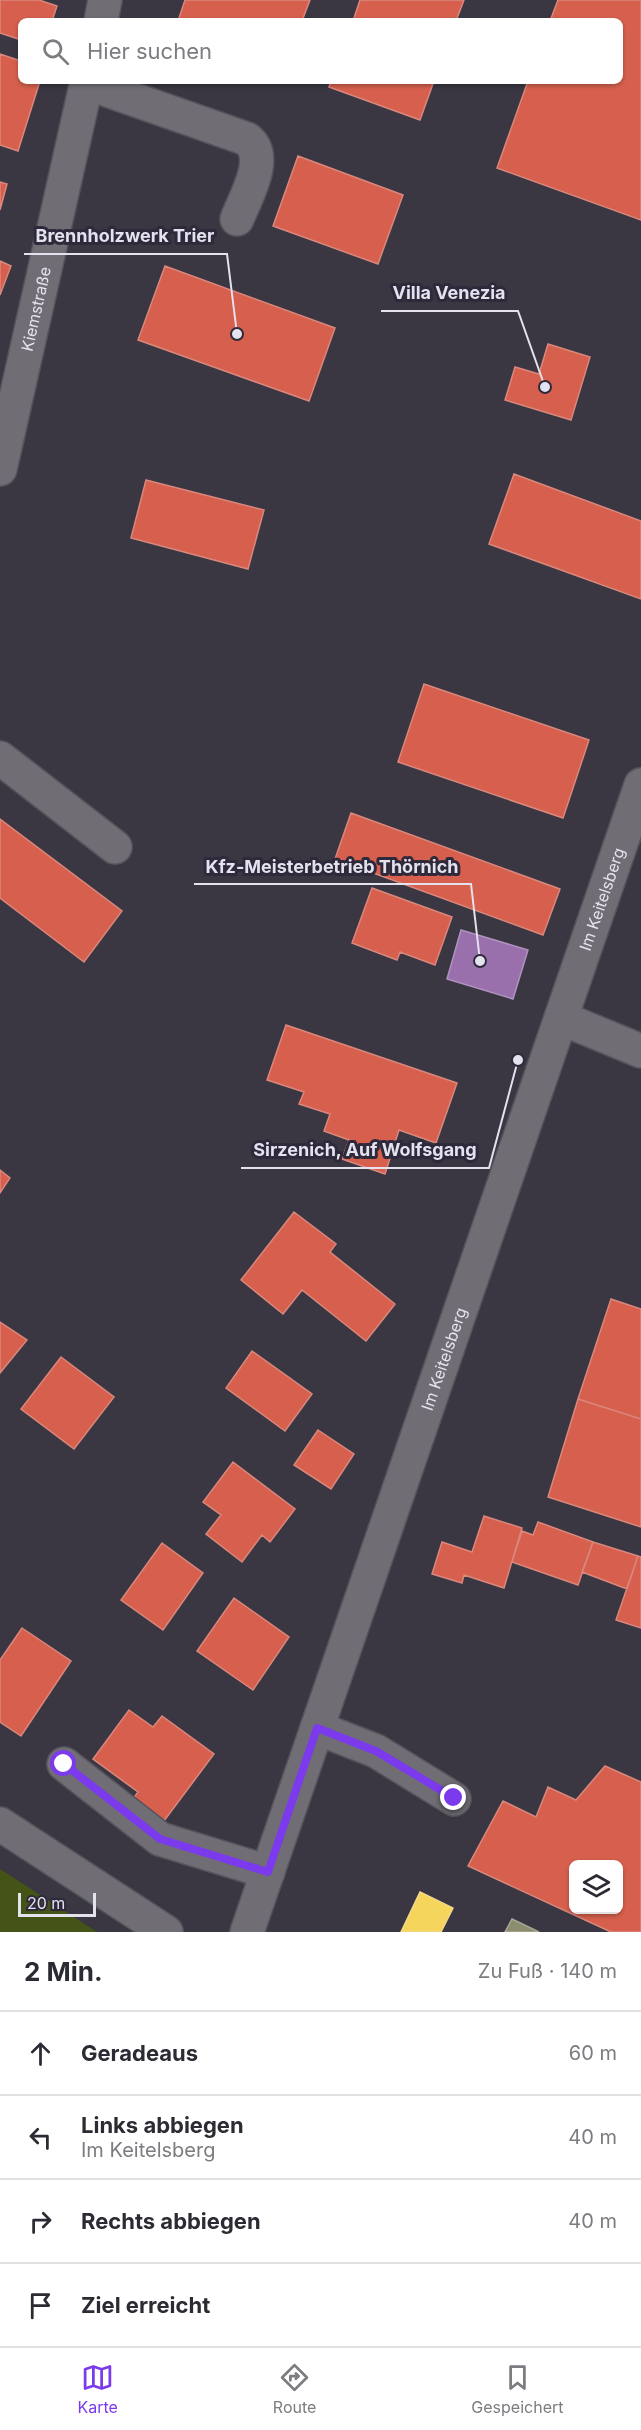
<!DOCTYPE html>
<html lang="de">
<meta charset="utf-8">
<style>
:root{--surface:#fff;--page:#f7f7f7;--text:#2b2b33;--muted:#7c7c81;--line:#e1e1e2;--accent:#7c3aed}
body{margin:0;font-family:Inter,sans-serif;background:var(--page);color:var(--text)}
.controls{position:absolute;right:18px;bottom:18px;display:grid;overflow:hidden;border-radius:9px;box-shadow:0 2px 4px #0004}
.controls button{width:54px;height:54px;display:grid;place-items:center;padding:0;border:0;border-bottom:2px solid var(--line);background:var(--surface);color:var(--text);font:30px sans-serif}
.scale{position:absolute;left:18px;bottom:15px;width:78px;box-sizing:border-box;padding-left:6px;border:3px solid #e4e2ee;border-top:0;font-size:16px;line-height:21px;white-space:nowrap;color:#e4e2ee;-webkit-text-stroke:4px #2e293b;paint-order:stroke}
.stop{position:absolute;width:18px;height:18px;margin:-14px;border:4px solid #7c3aed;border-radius:50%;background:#fff}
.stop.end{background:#7c3aed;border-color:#fff;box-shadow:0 2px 6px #0008}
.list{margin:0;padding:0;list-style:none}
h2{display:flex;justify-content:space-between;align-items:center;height:78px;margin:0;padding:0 24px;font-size:26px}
h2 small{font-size:20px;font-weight:400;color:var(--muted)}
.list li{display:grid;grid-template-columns:39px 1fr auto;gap:18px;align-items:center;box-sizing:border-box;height:84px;padding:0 24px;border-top:2px solid var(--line)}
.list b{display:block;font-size:22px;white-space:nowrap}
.list p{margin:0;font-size:20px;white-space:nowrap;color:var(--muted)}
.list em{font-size:20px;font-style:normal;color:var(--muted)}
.icon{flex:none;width:33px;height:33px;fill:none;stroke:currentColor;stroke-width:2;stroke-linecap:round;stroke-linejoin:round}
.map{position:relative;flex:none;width:641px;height:1932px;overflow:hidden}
.search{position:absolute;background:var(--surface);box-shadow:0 2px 4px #0004;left:18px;right:18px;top:18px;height:66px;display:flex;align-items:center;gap:15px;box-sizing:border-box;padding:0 21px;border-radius:9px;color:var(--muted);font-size:22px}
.sheet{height:414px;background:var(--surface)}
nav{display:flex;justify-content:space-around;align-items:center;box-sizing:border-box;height:84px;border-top:2px solid var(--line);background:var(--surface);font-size:16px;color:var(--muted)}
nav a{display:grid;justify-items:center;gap:3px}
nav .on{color:var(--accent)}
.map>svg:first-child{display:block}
.green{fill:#445417}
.homes{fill:#f6d55c;stroke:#f1d988;stroke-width:1.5}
.shops{fill:#d6604d;stroke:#da877d;stroke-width:1.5;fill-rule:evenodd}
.offices{fill:#9970ab;stroke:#b092bf;stroke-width:1.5}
.industry{fill:#8c8c6e;stroke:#a6a694;stroke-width:1.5}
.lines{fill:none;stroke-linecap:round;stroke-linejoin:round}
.minor-casing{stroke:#55535c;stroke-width:36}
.minor{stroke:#706d75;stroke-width:33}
.route{stroke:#7c3aed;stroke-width:8}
.labels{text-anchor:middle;stroke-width:6;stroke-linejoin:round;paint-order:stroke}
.street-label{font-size:16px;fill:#e4e2ee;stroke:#2e293b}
.leader{fill:none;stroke:#e4e2ee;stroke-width:2}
.callout-dot{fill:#e4e2ee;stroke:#2e293b;stroke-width:2}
.callout-label{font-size:18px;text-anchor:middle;font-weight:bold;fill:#e4e2ee;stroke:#2e293b;stroke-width:6;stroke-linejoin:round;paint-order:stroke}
</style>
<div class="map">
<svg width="641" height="1932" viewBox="0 0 641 1932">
<rect width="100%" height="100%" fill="#3a3742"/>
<path class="green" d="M 0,1869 L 97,1932 L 0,1932 Z"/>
<path class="homes" d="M 420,1892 L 453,1908 L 441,1932 L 401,1932 Z"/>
<path class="shops" d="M 0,0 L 39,0 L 57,6 L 52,21 L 21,21 L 21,40 L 0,33 Z
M 185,0 L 310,0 L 302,21 L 178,21 Z
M 360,0 L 464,0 L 456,21 L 353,21 Z
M 558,0 L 641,0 L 641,220 L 497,168 L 528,81 L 620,81 L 620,21 L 550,21 Z
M 0,54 L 21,61 L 21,81 L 40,81 L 18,151 L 0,145 Z
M 331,81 L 434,81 L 420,120 L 329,87 Z
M 298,156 L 403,195 L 378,264 L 273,226 Z
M 0,182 L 7,184 L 0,210 Z
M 0,261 L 11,266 L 0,295 Z
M 165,266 L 335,328 L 309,401 L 138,340 Z
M 548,344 L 590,357 L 571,420 L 505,400 L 515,367 L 539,374 Z
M 514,474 L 641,521 L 641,599 L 489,544 Z
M 146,480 L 264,510 L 248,569 L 131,538 Z
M 424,684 L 589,740 L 563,818 L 398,762 Z
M 351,813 L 560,889 L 543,935 L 335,859 Z
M 0,819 L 122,911 L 84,962 L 0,898 Z
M 372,888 L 452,917 L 435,965 L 400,952 L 397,960 L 352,943 Z
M 286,1025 L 457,1083 L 436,1143 L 399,1130 L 385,1174 L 342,1159 L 349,1140 L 324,1131 L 330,1114 L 299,1104 L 304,1092 L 267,1080 Z
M 0,1170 L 10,1178 L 0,1193 Z
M 294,1212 L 336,1244 L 330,1252 L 395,1304 L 366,1341 L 302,1290 L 283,1314 L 241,1280 Z
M 611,1299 L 641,1309 L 641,1419 L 578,1399 Z
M 0,1322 L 27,1340 L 0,1373 Z
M 252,1351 L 312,1394 L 285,1431 L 226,1388 Z
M 61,1357 L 114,1397 L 74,1449 L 21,1409 Z
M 578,1399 L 641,1419 L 641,1527 L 548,1497 Z
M 318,1430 L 354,1454 L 331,1489 L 294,1465 Z
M 233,1462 L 295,1509 L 270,1542 L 262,1535 L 242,1562 L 206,1534 L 221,1515 L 203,1502 Z
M 484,1516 L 522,1528 L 504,1588 L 464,1575 L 462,1583 L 432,1574 L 442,1542 L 472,1552 Z
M 538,1522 L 593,1542 L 578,1585 L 512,1562 L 522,1531 L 533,1535 Z
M 593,1542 L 638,1556 L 627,1589 L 582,1572 Z
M 162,1543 L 203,1573 L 163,1630 L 121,1600 Z
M 638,1556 L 641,1557 L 641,1628 L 616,1620 Z
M 234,1598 L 289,1637 L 253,1690 L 197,1651 Z
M 22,1628 L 71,1661 L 21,1736 L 0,1722 L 0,1660 Z
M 129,1710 L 153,1727 L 162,1716 L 214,1754 L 161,1825 L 130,1803 L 138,1792 L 93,1759 Z
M 605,1766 L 641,1782 L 641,1932 L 611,1932 L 468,1866 L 503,1801 L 536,1817 L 548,1787 L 576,1800 ZM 574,1864 L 618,1864 L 618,1910 L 574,1910 Z"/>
<path class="offices" d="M 461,930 L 528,950 L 513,999 L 447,979 Z"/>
<path class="industry" d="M 512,1919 L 539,1932 L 505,1932 Z"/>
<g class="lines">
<g class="minor-casing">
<g id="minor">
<path d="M 101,21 L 105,0"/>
<path d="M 87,83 L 247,139 C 270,157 246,196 237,219"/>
<path id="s1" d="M 0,469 L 87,81"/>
<path d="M 0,758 L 115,847"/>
<path d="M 561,1018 L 641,1051"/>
<path d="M 317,1728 L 376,1751 L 454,1799"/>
<path d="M 64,1764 L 160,1839 L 268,1872"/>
<path d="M 0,1824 L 166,1932"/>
<path id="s2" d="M 247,1932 L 641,785"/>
</g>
</g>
<use href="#minor" class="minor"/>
</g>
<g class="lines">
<path class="route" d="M 64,1764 L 160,1839 L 268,1872 L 317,1728 L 376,1751 L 454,1798"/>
</g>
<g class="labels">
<g class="street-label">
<text dy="6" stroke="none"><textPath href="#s1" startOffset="164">Kiemstraße</textPath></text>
<text dy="6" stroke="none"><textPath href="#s2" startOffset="1092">Im Keitelsberg</textPath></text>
<text dy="6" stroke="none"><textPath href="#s2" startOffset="606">Im Keitelsberg</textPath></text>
</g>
</g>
<path class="leader" d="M237 334L227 254H24M545 387L518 311H381M480 961L471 884H194M518 1060L489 1168H241"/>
<g class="callout-dot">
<circle cx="237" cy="334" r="6"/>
<circle cx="545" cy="387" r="6"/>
<circle cx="480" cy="961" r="6"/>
<circle cx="518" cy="1060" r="6"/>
</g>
<g class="callout-label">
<text x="125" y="242">Brennholzwerk Trier</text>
<text x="449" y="299">Villa Venezia</text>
<text x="332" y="873">Kfz-Meisterbetrieb Thörnich</text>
<text x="365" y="1156">Sirzenich, Auf Wolfsgang</text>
</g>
</svg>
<div class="controls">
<button><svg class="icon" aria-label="layers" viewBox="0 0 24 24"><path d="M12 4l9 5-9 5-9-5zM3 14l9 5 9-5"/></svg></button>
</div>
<div class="scale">20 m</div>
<div class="stop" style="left:64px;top:1764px"></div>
<div class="stop end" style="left:454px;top:1798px"></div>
<div class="search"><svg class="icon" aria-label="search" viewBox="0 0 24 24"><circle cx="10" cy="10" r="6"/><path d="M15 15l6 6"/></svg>Hier suchen</div>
</div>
<section class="sheet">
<h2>2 Min.<small>Zu Fuß · 140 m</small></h2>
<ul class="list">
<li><svg class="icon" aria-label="ahead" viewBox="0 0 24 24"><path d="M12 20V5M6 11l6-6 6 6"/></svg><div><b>Geradeaus</b></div><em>60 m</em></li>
<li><svg class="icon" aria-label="left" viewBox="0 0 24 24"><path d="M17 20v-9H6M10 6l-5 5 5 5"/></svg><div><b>Links abbiegen</b><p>Im Keitelsberg</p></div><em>40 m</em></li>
<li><svg class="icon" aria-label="right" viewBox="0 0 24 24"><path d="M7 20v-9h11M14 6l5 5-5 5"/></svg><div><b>Rechts abbiegen</b></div><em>40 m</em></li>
<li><svg class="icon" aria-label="arrive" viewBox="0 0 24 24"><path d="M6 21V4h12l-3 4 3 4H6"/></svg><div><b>Ziel erreicht</b></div></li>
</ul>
</section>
<nav>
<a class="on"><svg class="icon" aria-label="map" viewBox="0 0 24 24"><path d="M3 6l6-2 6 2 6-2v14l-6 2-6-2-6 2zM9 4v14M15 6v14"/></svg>Karte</a>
<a><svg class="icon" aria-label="directions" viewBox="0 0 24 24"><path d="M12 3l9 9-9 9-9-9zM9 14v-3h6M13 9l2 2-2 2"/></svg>Route</a>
<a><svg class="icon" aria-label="saved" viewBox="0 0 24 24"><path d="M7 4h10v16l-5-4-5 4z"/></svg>Gespeichert</a>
</nav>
